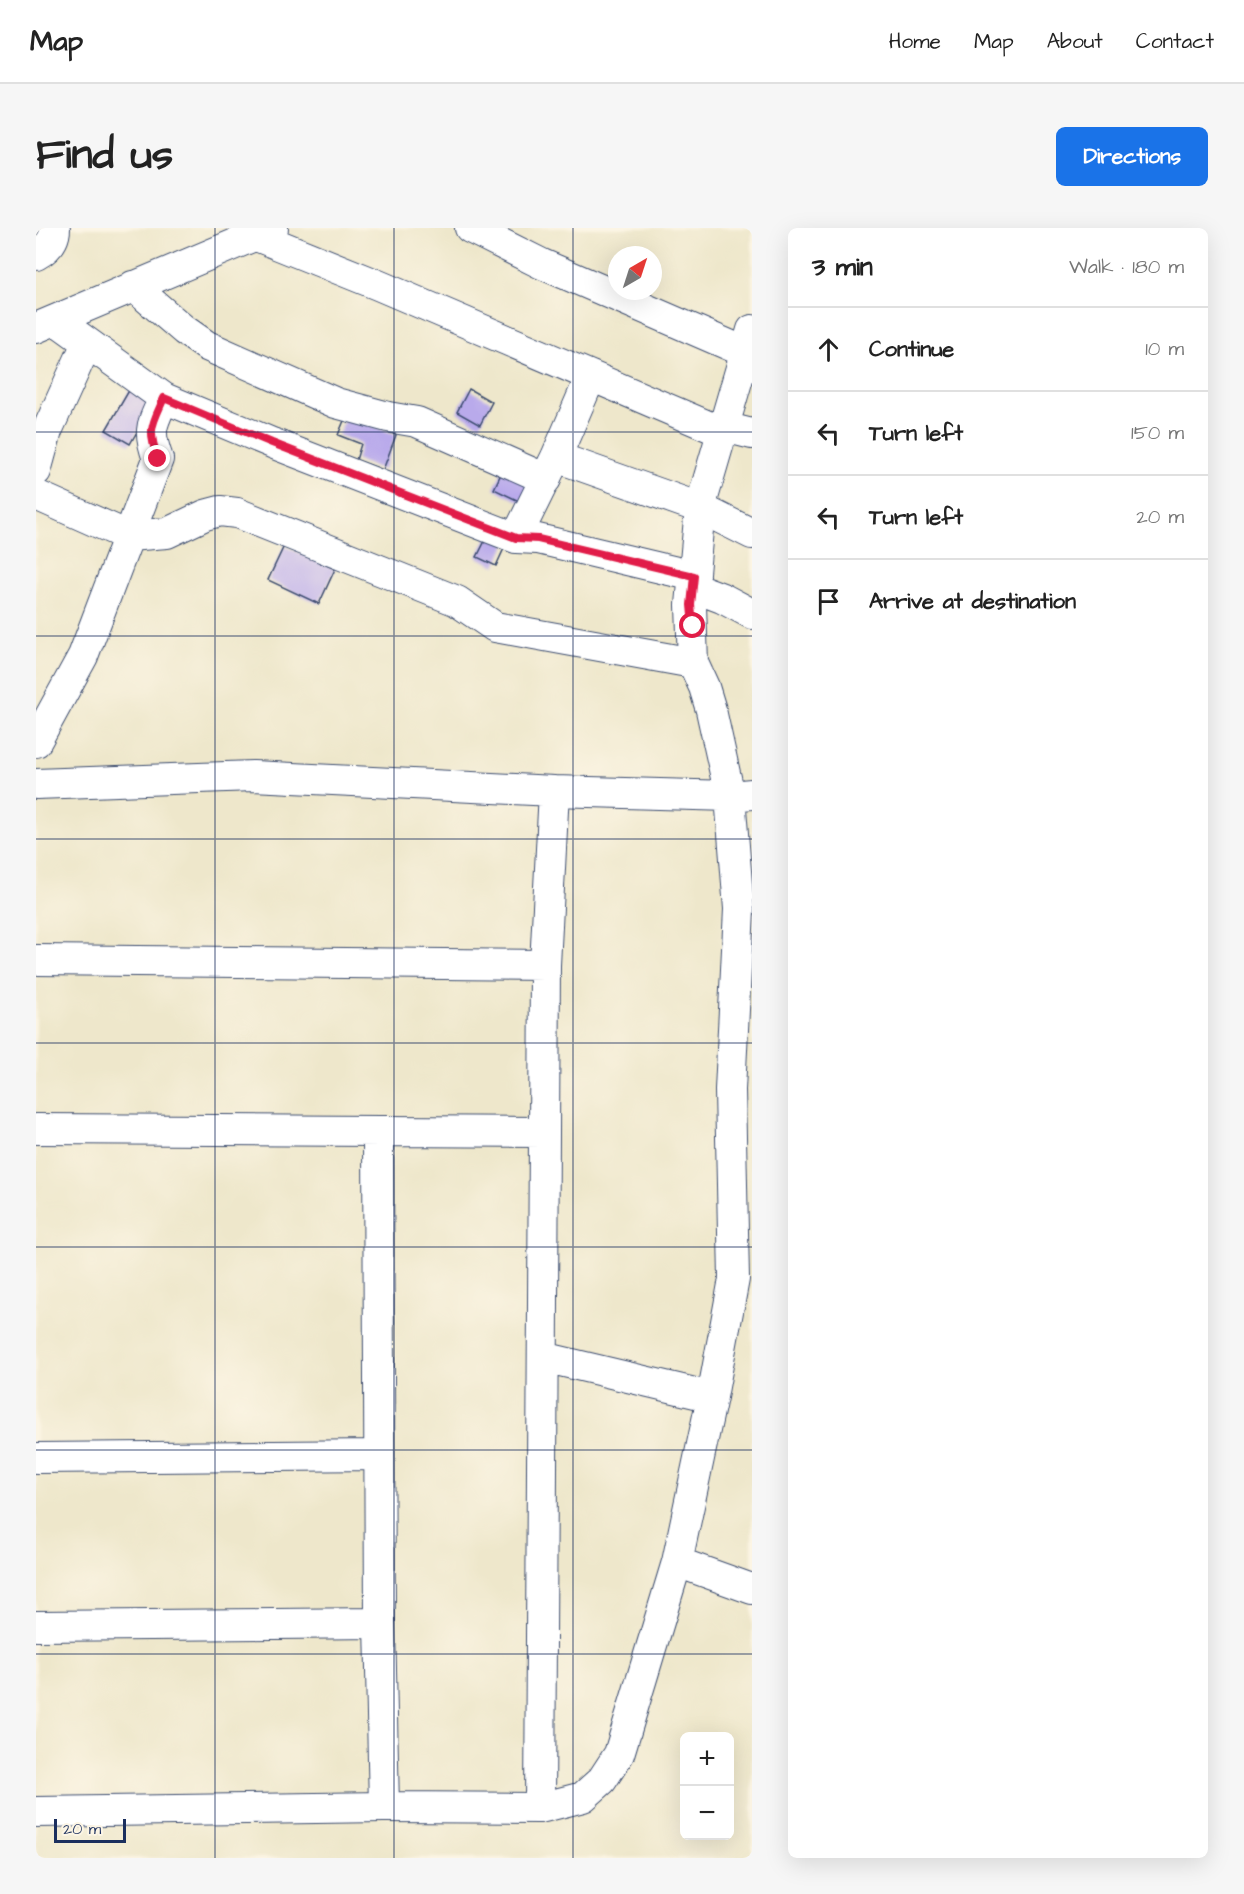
<!DOCTYPE html>
<meta charset="utf-8">
<style>
:root{--surface:#fff;--page:#f6f6f6;--text:#222;--muted:#767676;--line:#e0e0e0;--accent:#1a73e8}
body{margin:0;font-family:"Architects Daughter",sans-serif;background:var(--page);color:var(--text)}
.controls{position:absolute;right:18px;bottom:18px;display:grid;overflow:hidden;border-radius:9px;box-shadow:0 6px 24px #0002}
.controls button{width:54px;height:54px;display:grid;place-items:center;padding:0;border:0;border-bottom:2px solid var(--line);background:var(--surface);color:var(--text);font:30px sans-serif}
.compass{position:absolute;left:572px;top:18px;width:54px;height:54px;border-radius:50%;background:var(--surface);box-shadow:0 6px 24px #0002;rotate:39deg}
.scale{position:absolute;left:18px;bottom:15px;width:72px;box-sizing:border-box;padding-left:6px;border:3px solid #1b2f5e;border-top:0;font-size:16px;line-height:21px;white-space:nowrap;color:#1b2f5e;-webkit-text-stroke:4px #fcf5e5;paint-order:stroke}
.stop{position:absolute;width:18px;height:18px;margin:-14px;border:4px solid #e11d48;border-radius:50%;background:#fff}
.stop.end{background:#e11d48;border-color:#fff;box-shadow:0 2px 6px #0008}
.list{margin:0;padding:0;list-style:none}
h2{display:flex;justify-content:space-between;align-items:center;height:78px;margin:0;padding:0 24px;font-size:26px}
h2 small{font-size:20px;font-weight:400;color:var(--muted)}
.list li{display:grid;grid-template-columns:39px 1fr auto;gap:18px;align-items:center;box-sizing:border-box;height:84px;padding:0 24px;border-top:2px solid var(--line)}
.list b{display:block;font-size:22px;white-space:nowrap}
.list em{font-size:20px;font-style:normal;color:var(--muted)}
.icon{flex:none;width:33px;height:33px;fill:none;stroke:currentColor;stroke-width:2;stroke-linecap:round;stroke-linejoin:round}
.map{position:relative;flex:none;width:716px;height:1630px;overflow:hidden;border-radius:9px}
header{display:flex;align-items:center;gap:36px;box-sizing:border-box;height:84px;padding:0 30px;background:var(--surface);border-bottom:2px solid var(--line)}
header strong{font-size:28px}
nav{display:flex;gap:33px;margin-inline-start:auto;font-size:21px}
.intro{display:flex;align-items:center;justify-content:space-between;box-sizing:border-box;height:144px;padding:0 36px}
h1{margin:0;font-size:42px}
.button{padding:15px 27px;border-radius:9px;background:var(--accent);color:#fff;font-size:21px;font-weight:700}
main{display:flex;gap:36px;padding:0 36px}
aside{flex:1;background:var(--surface);border-radius:9px;box-shadow:0 6px 24px #0002}
.map>svg:first-child{display:block}
.building{fill:#b9aaeb}
.lines{fill:none;stroke-linecap:round;stroke-linejoin:round}
.minor-casing{stroke:#3b4b6e;stroke-width:32}
.minor{stroke:#fff;stroke-width:30}
.route{stroke:#e11d48;stroke-width:8}
.grid{fill:none;stroke:#1b2f5e;stroke-width:1.5;stroke-opacity:0.55}
</style>
<header>
<strong>Map</strong>
<nav><a>Home</a><a>Map</a><a>About</a><a>Contact</a></nav>
</header>
<div class="intro"><h1>Find us</h1><a class="button">Directions</a></div>
<main>
<div class="map">
<svg width="716" height="1630" viewBox="0 0 716 1630">
<rect width="100%" height="100%" fill="#fcf5e5"/>
<filter id="ink" filterUnits="userSpaceOnUse"><feTurbulence type="fractalNoise" baseFrequency=".0167" numOctaves="2"/><feDisplacementMap in="SourceGraphic" scale="12" xChannelSelector="R" yChannelSelector="G"/><feConvolveMatrix kernelMatrix="1 2 1 2 8 2 1 2 1" color-interpolation-filters="sRGB"/></filter>
<filter id="wash" filterUnits="userSpaceOnUse"><feTurbulence type="fractalNoise" baseFrequency=".008" numOctaves="4" result="noise"/><feDisplacementMap in="SourceGraphic" scale="24" xChannelSelector="R" yChannelSelector="G"/><feGaussianBlur stdDeviation="1.35" result="paint"/><feColorMatrix in="noise" values="0 0 0 0 0 0 0 0 0 0 0 0 0 0 0 0 0 1.4 0 .05"/><feComposite in="paint" operator="in"/></filter>
<g filter="url(#wash)">
<rect width="100%" height="100%" fill="#eee7cb"/>
<g id="blocks">
<path class="building" d="M 95,159 L 119,172 L 94,216 L 70,202 Z
M 433,161 L 456,174 L 444,197 L 421,184 Z
M 310,188 L 360,207 L 347,242 L 320,232 L 325,216 L 302,207 Z
M 469,237 L 498,251 L 487,275 L 458,261 Z
M 452,307 L 470,316 L 460,338 L 441,329 Z
M 248,318 L 299,341 L 283,376 L 232,352 Z"/>
</g>
</g>
<g filter="url(#ink)">
<use href="#blocks" fill-opacity="0" stroke="#3b4b6e" stroke-width="1.5"/>
<g class="lines">
<g class="minor-casing">
<path id="minor" d="M 434,0 L 506,36 L 716,127
M 218,7 L 342,57 L 686,204 L 700,202 L 716,206
M 0,27 C 11,21 19,13 19,0
M 97,58 L 148,102 L 171,118 L 300,175 L 352,189 L 381,194 L 510,251
M 20,92 L 128,170 L 236,215 L 480,310 L 502,311 L 658,348
M 0,100 L 237,0
M 520,229 L 664,280 L 716,306
M 0,243 L 11,203 L 51,115
M 0,267 L 92,308 L 131,305 L 169,287 L 184,283 L 201,285 L 421,373 L 459,399 L 657,435
M 480,310 L 520,229 L 555,148
M 657,359 L 686,370 L 716,386
M 0,514 L 47,428 L 122,231 C 111,201 116,197 128,170
M 0,556 L 217,548 L 518,563 L 694,568 L 716,566
M 0,732 L 509,737
M 0,901 L 507,904
M 342,904 L 344,1395 L 348,1579
M 507,1129 L 676,1169
M 0,1230 L 343,1227
M 641,1334 L 716,1361
M 0,1398 L 344,1395
M 504,1580 L 509,737 L 518,563
M 0,1584 L 348,1579 L 504,1580 L 547,1569 L 566,1552 L 583,1526 L 641,1334 L 676,1169 L 698,1051 L 694,862 L 703,681 L 694,568 L 675,482 L 668,459 L 657,435 L 655,377 L 664,280 L 716,102"/>
</g>
<use href="#minor" class="minor"/>
</g>
</g>
<g class="lines" filter="url(#ink)">
<path class="route" d="M 122,231 C 111,201 116,197 128,170 L 236,215 L 480,310 L 502,311 L 658,348 L 655,377 L 657,398"/>
</g>
<path class="grid" d="M 179,0 L 179,1630M 358,0 L 358,1630M 537,0 L 537,1630M 0,204 L 716,204M 0,408 L 716,408M 0,611 L 716,611M 0,815 L 716,815M 0,1019 L 716,1019M 0,1222 L 716,1222M 0,1426 L 716,1426"/>
</svg>
<div class="controls">
<button>+</button>
<button>−</button>
</div>
<svg class="compass" viewBox="-18 -18 36 36"><path d="M0-13l5 13h-10z" fill="#e53935"/><path d="M0 13l5-13h-10z" fill="#767676"/></svg>
<div class="scale">20 m</div>
<div class="stop" style="left:657px;top:398px"></div>
<div class="stop end" style="left:122px;top:231px"></div>
</div>
<aside>
<h2>3 min<small>Walk · 180 m</small></h2>
<ul class="list">
<li><svg class="icon" aria-label="ahead" viewBox="0 0 24 24"><path d="M12 20V5M6 11l6-6 6 6"/></svg><div><b>Continue</b></div><em>10 m</em></li>
<li><svg class="icon" aria-label="left" viewBox="0 0 24 24"><path d="M17 20v-9H6M10 6l-5 5 5 5"/></svg><div><b>Turn left</b></div><em>150 m</em></li>
<li><svg class="icon" aria-label="left" viewBox="0 0 24 24"><path d="M17 20v-9H6M10 6l-5 5 5 5"/></svg><div><b>Turn left</b></div><em>20 m</em></li>
<li><svg class="icon" aria-label="arrive" viewBox="0 0 24 24"><path d="M6 21V4h12l-3 4 3 4H6"/></svg><div><b>Arrive at destination</b></div></li>
</ul>
</aside>
</main>
